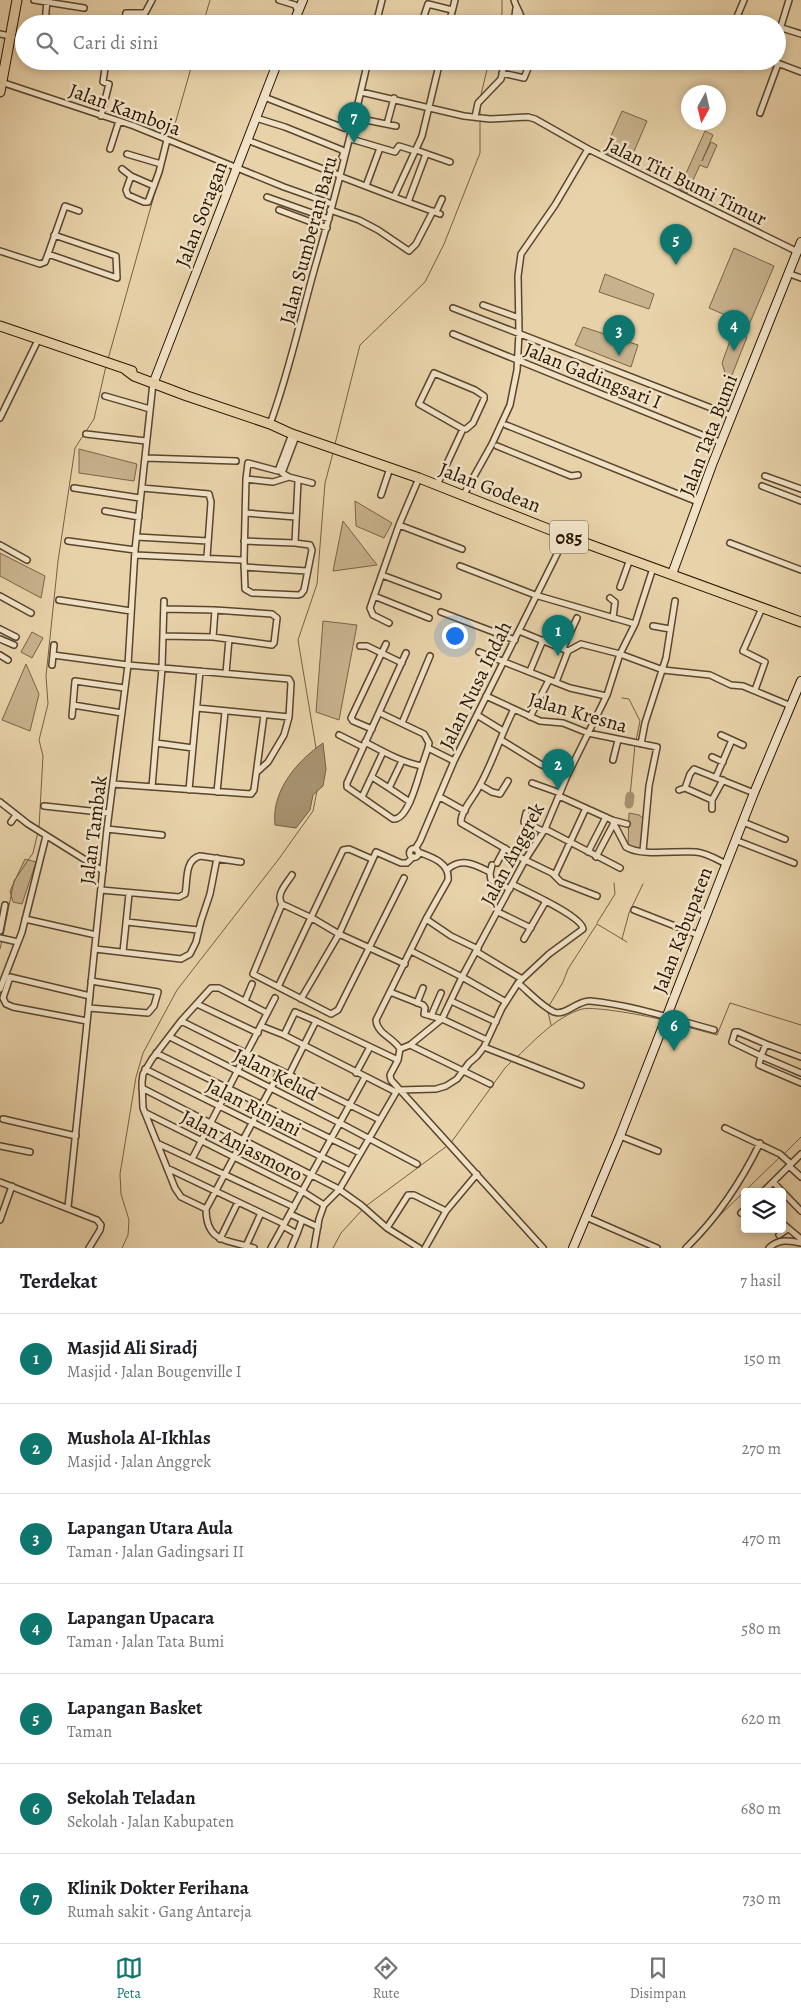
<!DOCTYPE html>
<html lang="id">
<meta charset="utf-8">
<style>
:root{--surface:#fff;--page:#f2f2f2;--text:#202124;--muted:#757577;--line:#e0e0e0;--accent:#0f766e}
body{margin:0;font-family:Alegreya,serif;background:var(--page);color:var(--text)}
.controls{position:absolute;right:15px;bottom:15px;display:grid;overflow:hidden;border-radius:5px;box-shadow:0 2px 8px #0003}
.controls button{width:45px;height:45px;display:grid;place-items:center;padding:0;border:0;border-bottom:1px solid var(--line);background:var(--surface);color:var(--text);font:25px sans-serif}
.compass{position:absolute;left:681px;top:85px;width:45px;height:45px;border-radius:50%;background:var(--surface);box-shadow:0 2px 8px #0003;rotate:188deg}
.you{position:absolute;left:454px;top:635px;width:18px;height:18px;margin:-12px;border:4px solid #fff;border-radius:50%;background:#1a73e8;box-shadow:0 0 0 8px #1a73e833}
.badge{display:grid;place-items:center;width:32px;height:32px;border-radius:50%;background:var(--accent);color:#fff;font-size:16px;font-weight:700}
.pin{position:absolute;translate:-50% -41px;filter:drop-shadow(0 1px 2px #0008)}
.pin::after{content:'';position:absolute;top:26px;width:18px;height:15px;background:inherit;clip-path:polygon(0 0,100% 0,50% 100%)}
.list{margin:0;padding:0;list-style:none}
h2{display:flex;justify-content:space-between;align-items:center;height:65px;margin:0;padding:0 20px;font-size:21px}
h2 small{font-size:16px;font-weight:400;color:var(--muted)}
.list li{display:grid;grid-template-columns:32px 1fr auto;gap:15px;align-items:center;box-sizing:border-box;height:90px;padding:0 20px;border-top:1px solid var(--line)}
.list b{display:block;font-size:19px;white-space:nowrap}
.list p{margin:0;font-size:16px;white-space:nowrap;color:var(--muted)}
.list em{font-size:16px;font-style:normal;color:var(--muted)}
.icon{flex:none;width:28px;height:28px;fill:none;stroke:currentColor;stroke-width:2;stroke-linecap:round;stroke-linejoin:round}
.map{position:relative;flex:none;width:801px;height:1248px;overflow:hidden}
.search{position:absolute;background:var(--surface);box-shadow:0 2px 8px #0003;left:15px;right:15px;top:15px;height:55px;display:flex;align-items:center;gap:12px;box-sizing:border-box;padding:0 18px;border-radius:28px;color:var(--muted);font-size:19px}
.sheet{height:695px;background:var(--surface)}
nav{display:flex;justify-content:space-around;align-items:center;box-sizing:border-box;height:70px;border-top:1px solid var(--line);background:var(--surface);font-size:14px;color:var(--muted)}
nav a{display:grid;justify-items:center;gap:2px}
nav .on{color:var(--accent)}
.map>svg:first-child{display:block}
.green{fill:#c8b28d;stroke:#7a6448}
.water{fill:#a89270;stroke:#766044}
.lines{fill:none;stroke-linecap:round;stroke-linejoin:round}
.stream{stroke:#766044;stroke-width:1}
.river{stroke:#a89270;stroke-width:9}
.street-casing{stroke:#5a452c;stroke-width:8}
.secondary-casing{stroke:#2b1602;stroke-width:10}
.primary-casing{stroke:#2b1602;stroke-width:11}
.street{stroke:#f0e2c7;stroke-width:5}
.secondary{stroke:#f0e2c7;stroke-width:8}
.primary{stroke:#e8d2a9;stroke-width:9}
.labels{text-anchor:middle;stroke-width:5;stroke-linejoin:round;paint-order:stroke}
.shield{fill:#f0e2c7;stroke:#66533d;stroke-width:1}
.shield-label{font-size:19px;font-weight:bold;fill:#2b1602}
.street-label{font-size:20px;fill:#2b1602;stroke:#f0e2c7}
</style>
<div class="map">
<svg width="801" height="1248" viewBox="0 0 801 1248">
<rect width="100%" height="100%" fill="#e8d2a9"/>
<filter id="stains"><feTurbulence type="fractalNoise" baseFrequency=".004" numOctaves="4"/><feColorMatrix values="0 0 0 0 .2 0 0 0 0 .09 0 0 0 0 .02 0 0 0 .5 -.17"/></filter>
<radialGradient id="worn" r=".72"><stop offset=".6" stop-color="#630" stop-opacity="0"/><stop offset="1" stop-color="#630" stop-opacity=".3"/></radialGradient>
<path class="green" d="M 622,111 L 647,121 L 629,163 L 604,152 Z
M 705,131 L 713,135 L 702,161 L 711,142 L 717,145 L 707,168 L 700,165 L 687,193 L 679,189 Z
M 734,248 L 774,266 L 749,325 L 709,308 Z
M 605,274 L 654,294 L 649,309 L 599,292 Z
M 583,327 L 638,345 L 631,367 L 575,345 Z
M 739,334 L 747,337 L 732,375 L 725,373 L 722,363 L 731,338 Z
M 79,449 L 137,464 L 134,481 L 79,473 Z
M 355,501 L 392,523 L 384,538 L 356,526 Z
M 343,521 L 377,565 L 333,571 Z
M 0,553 L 45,576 L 41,598 L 0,576 Z
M 323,621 L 357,625 L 339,720 L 316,712 Z
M 32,632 L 43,638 L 32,658 L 21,652 Z
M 26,664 L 39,694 L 30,731 L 2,720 Z
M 629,813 L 639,815 L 647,821 L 642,848 L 628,846 Z
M 25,859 L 36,862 L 22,904 L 13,902 L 10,891 Z"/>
<path class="water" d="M 323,743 L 326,769 L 323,786 L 313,795 L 310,810 L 296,828 L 275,825 C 271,791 297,761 323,743 Z"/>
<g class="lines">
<path class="stream" d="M 203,24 L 210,0
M 499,24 L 502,13 L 502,0
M 480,99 L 489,61
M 480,105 L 480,116
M 171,138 L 193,61
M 165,157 L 170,142
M 108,359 L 159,178
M 335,444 L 360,345 L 425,282 L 444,244 L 480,153 L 480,120
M 622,698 L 629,699 L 640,721 L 636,741
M 316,748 L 298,640 L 317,584 L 325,483 L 333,453
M 630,796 L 635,745
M 39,828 L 43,756 L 39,740 L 48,704 L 46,676 L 58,561 L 75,448 L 94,419 L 106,366
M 597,923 L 615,894 L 614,883
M 3,936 L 14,881 L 33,853 L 38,832
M 622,939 L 629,913 L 643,884
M 0,949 L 2,940
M 549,1006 L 563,982 L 568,969 L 597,924 L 627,942
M 548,1012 L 551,1025
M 669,1022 L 717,1035 L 730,1003 L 801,1025
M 517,1057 C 536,1039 556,1017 582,1009 C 594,1006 649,1016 663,1020
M 450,1144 L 505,1068 L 512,1061
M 784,1154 L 801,1137
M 366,1206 L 447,1146
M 712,1223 L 781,1156
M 122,1248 L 128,1235 L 129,1220 L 121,1194 L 120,1174 L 136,1077 L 143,1053 L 177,990 L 278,860 L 313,811 L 317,791
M 333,1248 L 341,1233 L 363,1209"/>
<path class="river" d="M 629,804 L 630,796"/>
<g class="street-casing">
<path id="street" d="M 34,0 L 84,8
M 279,0 L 295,5 L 298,11
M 514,0 C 516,8 523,15 522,24
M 423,19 L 428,4 L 452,10
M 45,24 L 47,0
M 124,24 L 126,13 L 145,13 L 152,0
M 376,24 L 382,0
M 449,24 L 455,0
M 514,24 L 516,8
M 734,24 L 744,0
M 782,28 L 801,34
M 0,34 L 10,36
M 777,39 L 789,0
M 772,61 L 801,72
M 502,73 L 524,78 L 531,61
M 1,82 L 134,126 L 284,187 L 332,204
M 361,92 L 464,116 L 490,119 L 528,117 L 535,119 L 588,149 L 798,252
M 264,97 L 344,128
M 760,113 L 778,64
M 101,116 L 109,84 L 103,82 L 106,61
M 475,117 L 478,103 L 501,79 L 505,61
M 256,118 L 285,127 L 342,150 L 344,153 L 342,157
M 356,118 L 396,126
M 387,124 L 394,98
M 351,139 L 395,152 L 399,146 L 415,151
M 247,140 L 339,175
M 110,149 L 119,121
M 416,150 L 450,162
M 127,154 L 161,164
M 122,169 L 131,176 L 154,186
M 131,176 L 126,190 L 128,195 L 144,202 L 148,202 L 159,172 L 167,140
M 339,176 L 394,197 L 422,136 L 440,61
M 366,186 L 380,148
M 267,197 L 329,219
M 394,197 L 440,214
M 408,202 L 426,154
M 279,210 L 327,228
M 330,210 L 359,220 L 378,230 L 409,251 L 416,244 L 433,211
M 436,212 L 442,199
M 54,235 L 116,256 L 117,278 L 48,254 L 65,206 L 79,211
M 0,251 L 40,264 L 45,262 L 48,254
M 790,274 L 801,278
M 483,305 L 519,318
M 453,308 L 732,416
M 453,334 L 722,443
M 105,396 L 150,409
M 0,418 L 39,338
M 270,424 C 289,373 300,320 315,267 C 335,199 352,130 368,61
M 506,425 L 698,502
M 86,434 L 146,441
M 292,434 L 278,471 L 248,463 L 246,479 L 273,482 L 289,477 L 282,473 L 296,436
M 497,446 L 571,476 L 578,475
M 145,458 L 236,461
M 765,476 L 801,489
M 289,477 L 312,483
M 246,479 L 244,560 L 245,589 L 252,593 L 298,595 L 301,594 L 304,590 L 312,550 L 310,545 L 295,543 L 298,481
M 437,485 L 463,429 L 419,404 L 434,373 L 475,390 L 484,396 L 484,399 L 473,423 L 466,429 L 463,429
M 762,486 L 801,501
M 74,488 L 140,498
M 142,488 L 209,494 L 211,502 L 207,557
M 381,495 L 390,468
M 463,496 L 492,444 L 510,405 L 517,370 L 519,333 L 518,276 L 521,254 L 555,205 L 588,149
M 105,511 L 139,517
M 246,513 L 296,517
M 399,525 L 462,549
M 137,537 L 208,541
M 68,541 L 135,550
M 244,541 L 295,543
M 730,543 L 801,570
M 0,545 L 27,560
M 135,555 L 241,560
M 460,566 L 535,595 L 635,624
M 244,567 L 307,571
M 382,575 L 438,596
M 620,587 L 630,559
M 0,596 L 31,613
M 374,596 L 429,618
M 610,598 L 615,602 L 613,618
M 59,600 L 131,611
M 441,612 L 515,640
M 389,623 L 373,615 L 370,608 L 399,525 L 419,478
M 653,626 L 670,629
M 0,629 L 16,637
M 519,631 L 568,651 L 581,644 L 620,654 L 663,670 L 710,675 L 731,685 L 743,686 L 791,706
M 164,636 L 213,637 L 272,645 L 274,643 L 277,618 L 272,614 L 215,610 L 164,609
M 213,637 L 215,610
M 0,639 L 14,645
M 360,646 L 367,646 L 402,663
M 563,648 L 577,618
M 479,652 L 570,688 L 606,696
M 406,653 L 347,783 L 347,787 L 393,819 C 408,821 418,778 422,766
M 0,655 L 8,660
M 53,655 L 128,665 L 289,679 L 291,683 L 289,717 L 284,735 L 268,762 L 257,772
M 52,665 L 54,645
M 530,671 L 543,640
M 226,673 L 229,639
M 556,682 L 568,651
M 755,690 L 765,662 L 743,651 L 762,608
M 486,696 L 540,721 L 563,723 L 588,733 L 657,747 L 649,786 L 643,851
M 73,705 L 75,681 L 124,688
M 197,708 L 289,717
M 514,709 C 500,736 492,766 476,792 C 471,800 460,813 461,823 L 525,860 L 552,873 L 561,882 L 597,896
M 380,713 L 424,734 L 429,743 L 428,748
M 477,715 L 503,731
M 72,716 L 73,705 L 122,713
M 530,717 L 549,680
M 402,723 L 430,656
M 372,729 L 353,721 L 351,718 L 386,644
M 339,735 L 363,747
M 721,735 L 732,740
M 501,740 L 540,764 L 567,776
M 365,742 C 384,752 401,762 422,766 L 428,748 L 454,761
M 156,743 L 193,748
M 641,744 L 645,723 L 666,658 L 675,601
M 712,757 L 723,762
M 613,760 L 618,740
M 402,761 L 389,788 L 410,802
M 372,777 L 389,788
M 716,777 L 732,740 L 743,745
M 532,783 L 560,793
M 113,784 L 251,794 L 254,790 L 264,715
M 480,785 L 492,792 L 500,794 L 508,781
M 152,787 L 162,668 L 164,601
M 685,788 L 690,774 L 694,769 L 754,793
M 189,790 L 200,671
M 679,790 L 685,788 L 712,800 L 723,780
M 217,792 L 225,712
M 559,796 L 612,820 L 627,824
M 362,797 L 383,752
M 440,797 L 465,811
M 712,800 L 712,809
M 0,802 L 28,824 L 103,871
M 44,806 L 109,813
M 526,813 L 524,822 L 543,831
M 612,820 L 626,847 C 643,857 677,850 696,852 C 707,853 716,859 726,864
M 11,822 L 16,815
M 743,822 L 785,839
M 107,829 L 162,835
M 545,829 L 620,868
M 735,840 L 794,863
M409.5 853a4.5 4.5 0 1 1 9 0a4.5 4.5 0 1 1-9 0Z
M 415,849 L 420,841 L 454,761 L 566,536
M 588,852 L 606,817
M 596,857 L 614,823
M 497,863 L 505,848
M 492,865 L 490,874 L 491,880 L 510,889
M 448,869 C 462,857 475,865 490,872
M 292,875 C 287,883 275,895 282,904 L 312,918 L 339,934 L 405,964
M 555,875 L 586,808
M 101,890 L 179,897 L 185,894 C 188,881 184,860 200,856 L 241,862
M 282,904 L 253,974 L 331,1014 L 338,1010 L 404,878
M 634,910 L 698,935
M 498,912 L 531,928
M 25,919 L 96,935
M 426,919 L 451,936 L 478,949
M 127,922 L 198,930
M 0,931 L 5,905
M 0,938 L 18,942
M 524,939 L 546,901
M 95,949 L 181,959 L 190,954 L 196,942 L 201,921 L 210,894 L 217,858
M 411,951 L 462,977 L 506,1002
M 123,952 L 129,894
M 477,952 L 522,979
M 518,983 C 529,992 541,1006 554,1012 C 566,1016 578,1000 590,1001 C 632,1005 673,1019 714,1030
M 278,987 L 343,850 L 349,849 L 372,859
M 0,989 L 22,932 L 46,836
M 390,992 L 423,1005 L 425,1008 L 424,1014 L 442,1019 L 487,1040
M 301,999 L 339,934 L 376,852 L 401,863 L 407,863 L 413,857
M 245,1001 L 252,984
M 451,1001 L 496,1022
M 417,1003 L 423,988
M 197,1004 L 258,1033
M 89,1008 L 148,1013 L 154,1006 L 158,992 L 91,981
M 431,1016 L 441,993
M 87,1021 L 13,1007 L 6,1004 L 3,998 L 10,977 L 90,996
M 181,1021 L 380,1120
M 316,1021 L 398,1060
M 261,1026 L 284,1035 L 396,1092
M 284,1035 L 295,1012 L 316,1021 L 289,1075
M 170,1037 L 338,1122 L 417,1164
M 766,1044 L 738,1032 L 735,1032 L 732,1042 L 761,1056 L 759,1065 L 801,1083
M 410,1045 L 490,1084
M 484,1047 L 581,1085
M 400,1049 L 410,1045 L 442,1019 L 462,977 L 525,860 L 545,829 L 567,776 L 607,695 L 620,654 L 635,624 L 653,568
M 400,1049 L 398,1060 L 390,1075 L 391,1080 L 543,1248
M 400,1049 C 394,1038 377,1034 376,1020 L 426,919 L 448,880 C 450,863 432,857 418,852
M 156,1053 L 360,1153
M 801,1057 L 766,1044 L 761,1056 L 801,1073
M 145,1069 L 350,1171
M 356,1073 L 370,1047
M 142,1088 L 337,1188 L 361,1205 L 387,1228 L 419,1248
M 399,1090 L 436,1089 L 446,1086 L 457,1079 L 469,1063 L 477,1056 L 484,1047 L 502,1008 L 518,983 L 549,954 L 583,929 C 582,916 525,891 512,884
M 146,1113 L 302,1191 L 324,1205
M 3,1119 L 76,1136
M 725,1128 L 780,1154 L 791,1164
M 620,1136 L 658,1151
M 159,1144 L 294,1207
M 0,1146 L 30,1152
M 192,1159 L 275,998
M 789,1166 L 801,1177
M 167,1168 L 284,1224
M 0,1182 L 97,1220 L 101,1225 L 100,1230 L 89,1248
M 773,1182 L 801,1211
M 763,1192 L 801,1154
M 68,1207 L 107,829 L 128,665 L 135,550 L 153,383
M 206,1209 L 181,1197 L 175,1188 L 143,1108 L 142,1082 L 143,1074 L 152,1059 L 181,1021 L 211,988 L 219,988 L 267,1013
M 206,1209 L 280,1071
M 206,1209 C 206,1243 228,1240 254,1248
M 741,1213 L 745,1209
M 290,1214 L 318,1227
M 586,1217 L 657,1248
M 0,1220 L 12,1186
M 782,1223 L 801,1239
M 283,1226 L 297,1234 L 302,1220
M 387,1228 L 408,1195 L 414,1195 L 446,1211
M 779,1235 L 788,1229
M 220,1239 L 238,1202
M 246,1246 L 261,1213
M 271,1248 L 365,1077
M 291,1248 L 297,1234
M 314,1248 L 319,1219 L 324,1205 L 339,1190 L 398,1089
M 425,1248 L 446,1211 L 477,1174
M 686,1248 C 717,1218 741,1182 760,1143
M 769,1248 C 778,1239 789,1240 801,1243"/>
</g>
<g class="secondary-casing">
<path id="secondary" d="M 293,24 L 303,0
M 155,379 L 278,61
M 672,574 L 712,465 L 801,242
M 573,1248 L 620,1136 L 754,793 L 801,681"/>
</g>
<g class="primary-casing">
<path id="primary" d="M 0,92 L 17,0
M 0,326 L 132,371
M 126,370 L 134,376 L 187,396 L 270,424 L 292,434 L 419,478 L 566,536 L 801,622"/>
</g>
<use href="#street" class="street"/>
<use href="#secondary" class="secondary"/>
<use href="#primary" class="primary"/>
</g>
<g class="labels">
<rect class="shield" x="550" y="520.5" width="38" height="33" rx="4"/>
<g class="shield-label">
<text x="569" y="544">085</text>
</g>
<g class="street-label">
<text transform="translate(125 109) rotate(20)" y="7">Jalan Kamboja</text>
<text transform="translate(686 181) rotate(26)" y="7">Jalan Titi Bumi Timur</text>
<text transform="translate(201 214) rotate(-69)" y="7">Jalan Soragan</text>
<text transform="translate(308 240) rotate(-75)" y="7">Jalan Sumberan Baru</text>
<text transform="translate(593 375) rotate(22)" y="7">Jalan Gadingsari I</text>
<text transform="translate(708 435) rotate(-69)" y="7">Jalan Tata Bumi</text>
<text transform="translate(490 487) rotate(21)" y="7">Jalan Godean</text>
<text transform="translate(475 685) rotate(-64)" y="7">Jalan Nusa Indah</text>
<text transform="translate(578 712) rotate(16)" y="7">Jalan Kresna</text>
<text transform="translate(93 830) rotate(-83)" y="7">Jalan Tambak</text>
<text transform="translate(512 854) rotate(-62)" y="7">Jalan Anggrek</text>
<text transform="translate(682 930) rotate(-69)" y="7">Jalan Kabupaten</text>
<text transform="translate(276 1074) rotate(27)" y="7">Jalan Kelud</text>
<text transform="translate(254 1107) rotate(27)" y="7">Jalan Rinjani</text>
<text transform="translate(242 1145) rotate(27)" y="7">Jalan Anjasmoro</text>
</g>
</g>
<rect width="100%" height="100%" filter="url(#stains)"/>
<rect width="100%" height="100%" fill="url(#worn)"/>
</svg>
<div class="controls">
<button><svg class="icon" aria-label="layers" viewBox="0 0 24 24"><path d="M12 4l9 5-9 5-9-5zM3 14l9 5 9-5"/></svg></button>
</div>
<svg class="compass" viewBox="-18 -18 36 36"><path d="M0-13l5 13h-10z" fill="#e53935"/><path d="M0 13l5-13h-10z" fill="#757577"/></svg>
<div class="you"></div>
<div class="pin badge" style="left:558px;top:656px">1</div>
<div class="pin badge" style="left:558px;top:790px">2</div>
<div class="pin badge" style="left:619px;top:356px">3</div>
<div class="pin badge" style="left:734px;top:351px">4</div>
<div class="pin badge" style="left:676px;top:265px">5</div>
<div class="pin badge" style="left:674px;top:1051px">6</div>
<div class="pin badge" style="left:354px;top:143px">7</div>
<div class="search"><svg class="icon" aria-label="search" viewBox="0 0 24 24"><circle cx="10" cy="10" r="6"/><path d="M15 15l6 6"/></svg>Cari di sini</div>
</div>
<section class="sheet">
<h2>Terdekat<small>7 hasil</small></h2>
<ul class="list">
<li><span class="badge">1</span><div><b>Masjid Ali Siradj</b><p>Masjid · Jalan Bougenville I</p></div><em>150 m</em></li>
<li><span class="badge">2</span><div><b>Mushola Al-Ikhlas</b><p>Masjid · Jalan Anggrek</p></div><em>270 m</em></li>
<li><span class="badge">3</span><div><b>Lapangan Utara Aula</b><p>Taman · Jalan Gadingsari II</p></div><em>470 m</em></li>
<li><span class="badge">4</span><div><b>Lapangan Upacara</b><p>Taman · Jalan Tata Bumi</p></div><em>580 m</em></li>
<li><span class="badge">5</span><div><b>Lapangan Basket</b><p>Taman</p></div><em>620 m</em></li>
<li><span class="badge">6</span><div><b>Sekolah Teladan</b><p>Sekolah · Jalan Kabupaten</p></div><em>680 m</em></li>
<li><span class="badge">7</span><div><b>Klinik Dokter Ferihana</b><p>Rumah sakit · Gang Antareja</p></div><em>730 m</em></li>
</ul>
</section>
<nav>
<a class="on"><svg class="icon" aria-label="map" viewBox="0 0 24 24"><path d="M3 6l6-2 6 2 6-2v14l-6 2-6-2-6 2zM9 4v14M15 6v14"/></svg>Peta</a>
<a><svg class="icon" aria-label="directions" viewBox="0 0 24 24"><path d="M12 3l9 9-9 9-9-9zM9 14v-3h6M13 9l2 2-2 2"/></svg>Rute</a>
<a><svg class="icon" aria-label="saved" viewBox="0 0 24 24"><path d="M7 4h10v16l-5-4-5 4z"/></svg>Disimpan</a>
</nav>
